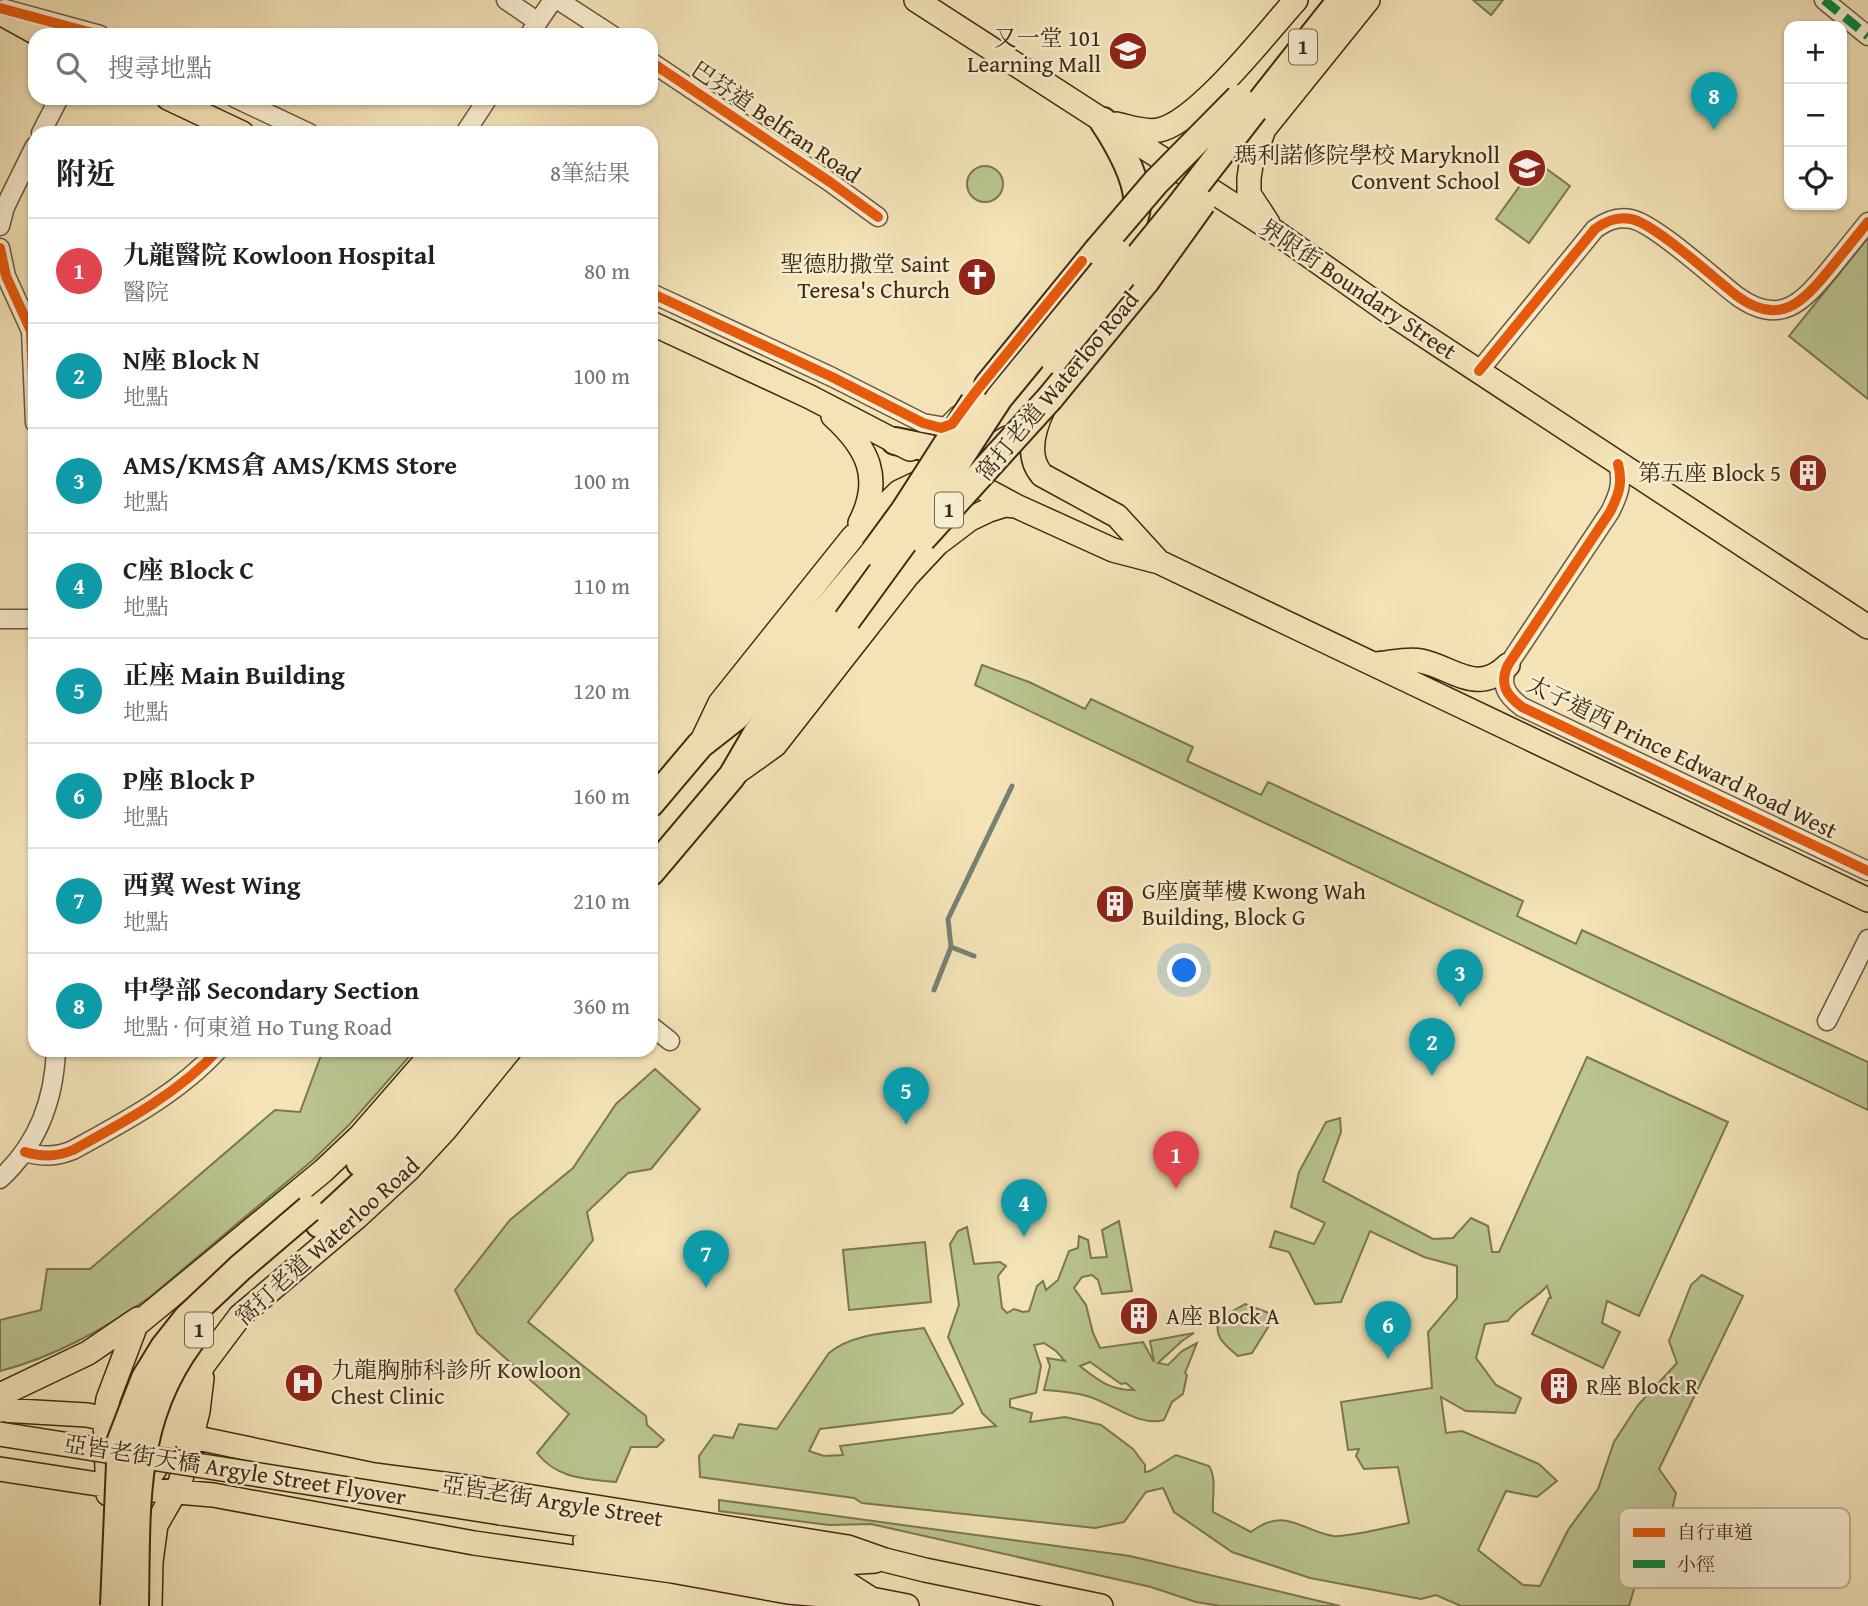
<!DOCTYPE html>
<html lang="zh-TW">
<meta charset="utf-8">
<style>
:root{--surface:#fff;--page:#f6f6f6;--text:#202124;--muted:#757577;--line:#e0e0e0;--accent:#7c3aed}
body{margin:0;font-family:"Gentium Book Plus","Noto Serif TC",serif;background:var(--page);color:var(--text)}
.controls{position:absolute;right:21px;top:21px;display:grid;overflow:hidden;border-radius:14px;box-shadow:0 2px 5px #0004}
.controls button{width:63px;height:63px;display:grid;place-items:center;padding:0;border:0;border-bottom:2px solid var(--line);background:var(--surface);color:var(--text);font:35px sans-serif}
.you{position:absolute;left:1185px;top:971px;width:24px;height:24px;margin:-18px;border:5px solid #fff;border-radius:50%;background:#1a73e8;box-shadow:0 0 0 10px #1a73e833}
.badge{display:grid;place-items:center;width:46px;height:46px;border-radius:50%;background:var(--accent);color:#fff;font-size:23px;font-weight:700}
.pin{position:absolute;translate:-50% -58px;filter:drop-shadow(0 2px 4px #0008)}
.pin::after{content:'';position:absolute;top:37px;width:24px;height:21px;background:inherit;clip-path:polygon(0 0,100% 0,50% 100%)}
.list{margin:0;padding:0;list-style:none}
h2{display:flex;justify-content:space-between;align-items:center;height:91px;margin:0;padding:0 28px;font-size:30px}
h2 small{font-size:23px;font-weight:400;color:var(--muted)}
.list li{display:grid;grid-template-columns:46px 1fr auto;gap:21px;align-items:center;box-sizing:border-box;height:105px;padding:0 28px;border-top:2px solid var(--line)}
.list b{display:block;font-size:26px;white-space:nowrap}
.list p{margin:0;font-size:23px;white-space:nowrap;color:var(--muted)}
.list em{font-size:23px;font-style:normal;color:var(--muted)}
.icon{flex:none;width:38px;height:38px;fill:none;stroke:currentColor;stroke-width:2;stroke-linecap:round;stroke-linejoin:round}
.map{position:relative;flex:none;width:1868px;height:1606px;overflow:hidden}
.search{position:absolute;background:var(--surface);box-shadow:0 2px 5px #0004;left:28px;top:28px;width:630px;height:77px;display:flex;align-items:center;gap:18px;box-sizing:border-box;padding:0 24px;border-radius:21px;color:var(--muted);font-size:26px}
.panel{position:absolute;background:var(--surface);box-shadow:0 2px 5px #0004;left:28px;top:126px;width:630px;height:931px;border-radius:21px}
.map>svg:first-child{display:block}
.green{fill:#b9c490;stroke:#7c7652;stroke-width:2;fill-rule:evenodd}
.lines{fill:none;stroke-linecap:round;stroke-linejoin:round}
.stream{stroke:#768272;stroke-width:5}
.minor-casing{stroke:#6b583c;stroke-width:21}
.major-casing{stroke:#3e2913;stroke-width:26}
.highway-casing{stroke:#3e2913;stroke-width:30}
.minor{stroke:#f7edd0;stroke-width:18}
.major{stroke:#f3e3b7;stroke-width:23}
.highway{stroke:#f3e3b7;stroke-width:26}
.major-bridge-casing{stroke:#3e2913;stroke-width:26;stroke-linecap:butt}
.highway-bridge-casing{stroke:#3e2913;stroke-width:30;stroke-linecap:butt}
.major-bridge{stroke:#f3e3b7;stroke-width:23}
.highway-bridge{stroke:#f3e3b7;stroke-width:26}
.quiet{stroke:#00873e;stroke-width:9;stroke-dasharray:18 9;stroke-linecap:butt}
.cycleway-casing{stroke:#f7edd0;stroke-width:15}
.cycleway{stroke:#e8590c;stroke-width:10}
.labels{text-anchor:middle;stroke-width:5;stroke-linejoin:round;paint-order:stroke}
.shield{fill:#f7edd0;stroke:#76644c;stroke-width:2}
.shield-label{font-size:21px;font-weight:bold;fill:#3e2913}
.poi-label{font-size:23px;fill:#3e2913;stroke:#f7edd0;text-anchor:end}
.street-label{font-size:23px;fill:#3e2913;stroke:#f7edd0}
.key{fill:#f7edd0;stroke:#c0b297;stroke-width:2}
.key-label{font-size:19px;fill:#3e2913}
</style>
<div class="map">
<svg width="1868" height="1606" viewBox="0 0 1868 1606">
<rect width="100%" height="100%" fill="#f3e3b7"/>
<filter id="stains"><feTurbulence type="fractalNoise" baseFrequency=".00286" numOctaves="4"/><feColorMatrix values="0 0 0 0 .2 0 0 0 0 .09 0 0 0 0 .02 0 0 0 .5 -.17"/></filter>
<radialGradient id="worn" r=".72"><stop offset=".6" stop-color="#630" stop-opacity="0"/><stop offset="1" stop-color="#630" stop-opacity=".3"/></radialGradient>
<path class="green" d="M 1473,0 L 1503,0 L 1491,15 Z
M 1537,162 L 1570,186 L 1529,243 L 1496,219 Z
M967 184a18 18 0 1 1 36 0a18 18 0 1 1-36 0Z
M 1868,238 L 1868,399 L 1789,336 Z
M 982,665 L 1029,682 L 1085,709 L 1091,699 L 1193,747 L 1187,761 L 1261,795 L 1268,782 L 1523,901 L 1517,916 L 1576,944 L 1582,930 L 1868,1062 L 1868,1110 L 975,685 Z
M 323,1050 L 415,1050 L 349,1125 L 313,1160 L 150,1297 C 104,1329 55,1357 0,1371 L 0,1320 L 41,1310 L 47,1269 L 90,1269 L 275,1110 L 300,1112 Z
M 1587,1057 L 1728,1122 L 1639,1316 L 1607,1301 L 1602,1323 L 1620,1332 L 1603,1368 L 1532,1334 L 1549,1298 L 1551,1298 L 1547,1286 C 1535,1300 1518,1306 1508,1321 L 1485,1324 L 1476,1358 L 1496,1385 L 1521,1398 L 1515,1413 L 1466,1411 L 1441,1397 L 1446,1433 L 1462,1431 L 1539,1464 L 1557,1481 L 1537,1497 L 1506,1491 L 1478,1550 L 1523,1585 L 1540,1586 L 1568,1530 L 1598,1489 L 1614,1442 L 1638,1405 L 1677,1363 L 1669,1341 L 1691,1285 L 1702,1275 L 1743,1296 L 1659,1469 L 1676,1493 L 1661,1559 L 1641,1566 L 1629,1606 L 1461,1606 L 1436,1595 L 1421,1599 L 1310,1578 L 1232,1552 L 1174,1512 L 1163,1488 L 1146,1492 L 1124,1522 L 1095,1528 L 862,1503 L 854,1498 L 700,1477 L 699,1456 L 714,1435 L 733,1438 L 739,1424 L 777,1429 L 829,1353 C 854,1332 894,1333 924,1328 L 963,1404 L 952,1413 L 820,1429 L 809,1451 L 824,1456 L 843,1455 L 840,1446 L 996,1426 L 982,1413 L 948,1337 L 959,1305 L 950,1244 L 958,1231 L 967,1227 L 974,1264 L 1000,1262 L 1006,1266 L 998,1276 L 1002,1308 L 1007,1313 L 1014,1309 L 1023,1312 L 1029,1311 L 1037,1286 L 1043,1281 L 1046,1290 L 1058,1280 L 1069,1251 L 1078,1248 L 1079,1236 L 1088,1240 L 1091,1258 L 1107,1257 L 1102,1230 L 1119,1221 L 1132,1291 L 1102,1294 L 1098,1280 L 1092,1275 L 1082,1277 L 1074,1288 L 1086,1305 L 1093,1333 L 1100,1348 L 1143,1342 L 1154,1362 L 1150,1341 L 1194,1333 L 1182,1341 L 1158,1363 L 1168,1365 L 1182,1351 L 1197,1343 L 1185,1373 L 1187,1375 L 1183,1394 L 1172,1402 L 1164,1420 C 1138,1427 1112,1403 1087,1396 C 1073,1392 1059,1391 1044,1390 L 1050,1366 L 1047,1358 L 1065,1361 L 1056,1351 L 1044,1343 L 1034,1345 L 1041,1366 L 1036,1393 L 1010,1399 L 1010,1407 L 1032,1413 L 1030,1422 L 1065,1417 L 1101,1425 L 1133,1449 L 1145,1465 L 1145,1472 L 1150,1471 L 1176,1455 L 1209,1466 C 1217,1479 1212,1496 1213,1512 L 1251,1532 C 1285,1506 1300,1530 1333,1536 C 1345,1538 1393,1526 1409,1523 L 1398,1467 L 1364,1469 L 1356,1456 L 1359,1449 L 1348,1450 L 1341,1402 L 1432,1388 L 1428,1332 L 1457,1298 L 1457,1266 L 1424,1257 L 1370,1231 L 1341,1302 L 1315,1304 L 1289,1252 L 1270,1247 L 1275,1231 L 1314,1244 L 1325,1223 L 1291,1207 L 1299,1172 L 1326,1122 L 1340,1118 L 1341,1132 L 1323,1181 L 1433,1239 L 1453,1238 L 1471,1218 L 1488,1226 L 1492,1252 L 1499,1252 ZM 1090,1362 L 1121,1384 L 1126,1383 L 1134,1390 C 1110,1390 1099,1381 1080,1366 Z
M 655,1069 L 700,1109 L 651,1169 L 628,1173 L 587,1212 L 593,1240 L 528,1322 L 646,1416 L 647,1425 L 664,1440 L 657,1447 L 631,1447 L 616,1482 C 586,1479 557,1479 537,1453 L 569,1414 L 477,1333 L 455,1290 L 510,1220 L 573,1168 L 616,1104 Z
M 925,1242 L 931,1302 L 849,1310 L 843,1250 Z
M 1245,1304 L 1269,1313 L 1270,1324 L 1252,1353 L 1238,1356 C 1225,1345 1213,1337 1219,1319 Z
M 719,1500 L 1130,1556 L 1340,1606 L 1221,1606 L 1196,1602 L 1151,1587 L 871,1524 L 829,1525 L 719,1511 Z"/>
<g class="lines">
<path class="stream" d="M 951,947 L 974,956
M 934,990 L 951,947 L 948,919 L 1012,786"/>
<g class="minor-casing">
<path id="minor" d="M 506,0 L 538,22
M 558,0 L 612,35
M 1824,0 L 1868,36
M 5,9 L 100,35
M 529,35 L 553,0
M 651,62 L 830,182 L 878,217
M 235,98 L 309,133
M 41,133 L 59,98
M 465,133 L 488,98
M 0,226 L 5,207 L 35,146
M 0,248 L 6,276 L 31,331 L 35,423
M 651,293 L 832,377 L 923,423 L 946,427 L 958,415
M 1479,371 L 1595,229 C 1606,221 1617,216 1631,219 C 1654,223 1715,279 1737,296 C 1780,327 1802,303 1830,269 C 1843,253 1855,238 1868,222
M 1618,464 C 1623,483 1619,494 1610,512 L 1508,665 C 1499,684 1506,695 1522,707 L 1868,871
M 0,619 L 35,619
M 1827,1021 L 1868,939
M 651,1026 L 670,1041
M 25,1152 C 42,1157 56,1157 73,1150 C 124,1122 179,1093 218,1050
M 0,1179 C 38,1144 54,1101 56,1050"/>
</g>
<g class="major-casing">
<path id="major" d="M 916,0 L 1277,233 L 1393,315 L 1868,627
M 0,13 L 40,35
M 168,98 L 242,133
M 1116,124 C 1130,127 1145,133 1159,130 C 1198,122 1267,32 1296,0
M 1268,223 L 1249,194 L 1249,178 L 1251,165 L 1264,129 L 1368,0
M 651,323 L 810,397 L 910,449
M 1044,407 C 1034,428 1025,456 1042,475 L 1117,516 L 1159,562
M 833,416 C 868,448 883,478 860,523
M 958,475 L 1016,506 L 1113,550 L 1159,562 L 1868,900
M 1376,664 C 1390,663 1408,658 1421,661 C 1454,668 1477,696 1508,665
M 700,745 L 720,703 L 852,538 L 899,492 L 986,451 L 1007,438
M 733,775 L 775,745 L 908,575 L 937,544 L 970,519 L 989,510 L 1005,505 L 1016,506
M 0,1395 L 88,1353 L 138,1319
M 0,1410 L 87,1415 L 374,1475 L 482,1489 L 848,1547 L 885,1560 L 925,1570 L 1101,1606
M 0,1469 L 117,1487 L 213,1495 L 474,1543 L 672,1571 L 788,1592 L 871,1599 L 907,1606
M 150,1476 L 159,1463 L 167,1431 L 204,1364 L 240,1316 L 357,1217 L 409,1169 L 445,1130 L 510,1050
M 108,1494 L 105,1419 L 108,1399 L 136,1325 L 323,1171 L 360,1136 L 435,1050
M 500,1513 L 844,1563 L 875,1561
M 585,1541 L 843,1581 L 868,1597
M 150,1606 L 151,1562 L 156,1525 L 180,1483 L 198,1411 L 202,1378"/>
</g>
<g class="highway-casing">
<path id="highway" d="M 1254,110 L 1341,0
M 1103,121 C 1117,142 1140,181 1137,207 C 1135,223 1126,239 1118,253
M 988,385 L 1097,251
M 1050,398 L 1146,281
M 895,441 L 943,451 L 964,447
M 651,803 L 700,745 L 737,716 L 874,552
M 651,872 L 732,776 L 757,733 L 847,620
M 360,1163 L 418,1102 L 459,1050
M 319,1224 L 401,1148 L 484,1050"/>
</g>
<use href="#minor" class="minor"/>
<use href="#major" class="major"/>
<use href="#highway" class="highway"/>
<g class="major-bridge-casing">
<path id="major-bridge" d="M 0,1434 L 500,1513"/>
</g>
<g class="highway-bridge-casing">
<path id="highway-bridge" d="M 1097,251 L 1156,182 L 1239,98
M 1146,281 L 1202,203
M 1054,360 L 1179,207 L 1254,110
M 922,539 L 1050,398
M 874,552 L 904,511 L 974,402
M 847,620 L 914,528 L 999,398 L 1118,253
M 114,1606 L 121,1440 L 145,1378 L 164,1347 L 187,1318 L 240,1268 L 309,1209
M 135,1606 C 137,1503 130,1413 200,1329"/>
</g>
<use href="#major-bridge" class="major-bridge"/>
<use href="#highway-bridge" class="highway-bridge"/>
<path class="quiet" d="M 1824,0 L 1868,36"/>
<g class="cycleway-casing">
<path id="cycleway" d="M 0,8 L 100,35
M 651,62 L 830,182 L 878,217
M 0,248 L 6,276 L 31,331 L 35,423
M 651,293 L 832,377 L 923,423 L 941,428 L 952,424 L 974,394 L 1082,261
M 1479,371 L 1595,229 C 1606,221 1617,216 1631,219 C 1654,223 1715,279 1737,296 C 1780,327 1802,303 1830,269 C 1843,253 1855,238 1868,222
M 1618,464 C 1623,483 1619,494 1610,512 L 1508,665 C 1499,684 1506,695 1522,707 L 1868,871
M 25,1152 C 42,1157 56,1157 73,1150 C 124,1122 179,1093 218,1050"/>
</g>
<use href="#cycleway" class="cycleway"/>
</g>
<defs>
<g id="school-disc" transform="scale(2.0125)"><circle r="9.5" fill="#8f2418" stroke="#f7edd0"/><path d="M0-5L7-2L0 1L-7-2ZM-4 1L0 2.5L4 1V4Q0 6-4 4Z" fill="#fff"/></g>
<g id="church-disc" transform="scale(2.0125)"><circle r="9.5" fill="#8f2418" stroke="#f7edd0"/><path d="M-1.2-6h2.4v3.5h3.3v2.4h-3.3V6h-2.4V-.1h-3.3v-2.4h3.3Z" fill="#fff"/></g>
<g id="building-disc" transform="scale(2.0125)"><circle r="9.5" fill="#8f2418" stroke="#f7edd0"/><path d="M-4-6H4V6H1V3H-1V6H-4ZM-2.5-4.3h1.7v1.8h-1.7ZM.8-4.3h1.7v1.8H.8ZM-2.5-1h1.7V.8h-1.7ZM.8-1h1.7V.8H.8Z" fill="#fff"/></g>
<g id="hospital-disc" transform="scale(2.0125)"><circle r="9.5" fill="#8f2418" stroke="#f7edd0"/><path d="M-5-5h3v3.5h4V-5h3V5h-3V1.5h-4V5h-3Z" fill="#fff"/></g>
</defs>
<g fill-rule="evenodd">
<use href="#school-disc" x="1128" y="51"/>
<use href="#school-disc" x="1527" y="168"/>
<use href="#church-disc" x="977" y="277"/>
<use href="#building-disc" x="1808" y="473"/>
<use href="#building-disc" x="1115" y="904"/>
<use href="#building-disc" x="1139" y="1316"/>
<use href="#hospital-disc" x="304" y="1383"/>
<use href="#building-disc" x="1559" y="1386"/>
</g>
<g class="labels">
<g class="shield">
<rect x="1289" y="29.5" width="28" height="35" rx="5"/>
<rect x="935" y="492.5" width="28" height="35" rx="5"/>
<rect x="185" y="1312.5" width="28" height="35" rx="5"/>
</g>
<g class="shield-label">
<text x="1303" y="54">1</text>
<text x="949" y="517">1</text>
<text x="199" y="1337">1</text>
</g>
<g class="poi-label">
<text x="1101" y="46">又一堂 101<tspan x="1101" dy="26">Learning Mall</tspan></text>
<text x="1500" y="163">瑪利諾修院學校 Maryknoll<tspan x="1500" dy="26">Convent School</tspan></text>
<text x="950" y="272">聖德肋撒堂 Saint<tspan x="950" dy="26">Teresa's Church</tspan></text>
<text x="1781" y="481">第五座 Block 5</text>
<text x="1142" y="899" text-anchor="start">G座廣華樓 Kwong Wah<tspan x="1142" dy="26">Building, Block G</tspan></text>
<text x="1166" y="1324" text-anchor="start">A座 Block A</text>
<text x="331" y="1378" text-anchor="start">九龍胸肺科診所 Kowloon<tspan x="331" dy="26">Chest Clinic</tspan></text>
<text x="1586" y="1394" text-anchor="start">R座 Block R</text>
</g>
<g class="street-label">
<text transform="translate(776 122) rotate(34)" y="8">巴芬道 Belfran Road</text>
<text transform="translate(1358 289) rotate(34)" y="8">界限街 Boundary Street</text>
<text transform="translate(1057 386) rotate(-50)" y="8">窩打老道 Waterloo Road</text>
<text transform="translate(1682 757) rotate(26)" y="8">太子道西 Prince Edward Road West</text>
<text transform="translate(327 1241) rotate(-42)" y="8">窩打老道 Waterloo Road</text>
<text transform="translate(235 1470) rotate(9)" y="8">亞皆老街天橋 Argyle Street Flyover</text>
<text transform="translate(552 1501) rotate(9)" y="8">亞皆老街 Argyle Street</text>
</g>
</g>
<rect x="1619" y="1508" width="231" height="80" rx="10" class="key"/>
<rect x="1633" y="1528" width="32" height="9" fill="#e8590c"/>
<rect x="1633" y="1560" width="32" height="8" fill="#00873e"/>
<g class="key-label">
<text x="1677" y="1539">自行車道</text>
<text x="1677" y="1571">小徑</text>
</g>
<rect width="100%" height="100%" filter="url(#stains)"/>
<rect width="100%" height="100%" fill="url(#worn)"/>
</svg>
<div class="controls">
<button>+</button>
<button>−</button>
<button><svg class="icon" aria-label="locate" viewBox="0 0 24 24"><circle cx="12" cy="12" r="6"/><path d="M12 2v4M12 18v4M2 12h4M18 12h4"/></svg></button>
</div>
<div class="you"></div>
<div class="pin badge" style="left:1176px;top:1189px;background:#e0444e">1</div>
<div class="pin badge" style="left:1432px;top:1076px;background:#0f9aa8">2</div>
<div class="pin badge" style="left:1460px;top:1007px;background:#0f9aa8">3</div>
<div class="pin badge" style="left:1024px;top:1237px;background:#0f9aa8">4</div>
<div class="pin badge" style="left:906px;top:1125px;background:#0f9aa8">5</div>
<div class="pin badge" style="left:1388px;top:1359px;background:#0f9aa8">6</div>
<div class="pin badge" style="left:706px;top:1288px;background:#0f9aa8">7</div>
<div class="pin badge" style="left:1714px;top:130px;background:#0f9aa8">8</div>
<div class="search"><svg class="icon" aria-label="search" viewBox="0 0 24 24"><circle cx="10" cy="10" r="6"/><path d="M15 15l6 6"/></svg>搜尋地點</div>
<section class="panel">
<h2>附近<small>8筆結果</small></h2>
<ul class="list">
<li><span class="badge" style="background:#e0444e">1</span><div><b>九龍醫院 Kowloon Hospital</b><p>醫院</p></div><em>80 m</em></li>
<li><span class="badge" style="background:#0f9aa8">2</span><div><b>N座 Block N</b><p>地點</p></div><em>100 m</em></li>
<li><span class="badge" style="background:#0f9aa8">3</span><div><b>AMS/KMS倉 AMS/KMS Store</b><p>地點</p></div><em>100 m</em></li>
<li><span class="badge" style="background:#0f9aa8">4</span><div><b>C座 Block C</b><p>地點</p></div><em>110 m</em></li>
<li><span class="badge" style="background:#0f9aa8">5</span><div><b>正座 Main Building</b><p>地點</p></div><em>120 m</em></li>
<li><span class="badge" style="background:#0f9aa8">6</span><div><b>P座 Block P</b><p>地點</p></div><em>160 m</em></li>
<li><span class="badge" style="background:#0f9aa8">7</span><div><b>西翼 West Wing</b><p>地點</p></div><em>210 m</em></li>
<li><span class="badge" style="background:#0f9aa8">8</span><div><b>中學部 Secondary Section</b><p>地點 · 何東道 Ho Tung Road</p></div><em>360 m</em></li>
</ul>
</section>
</div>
